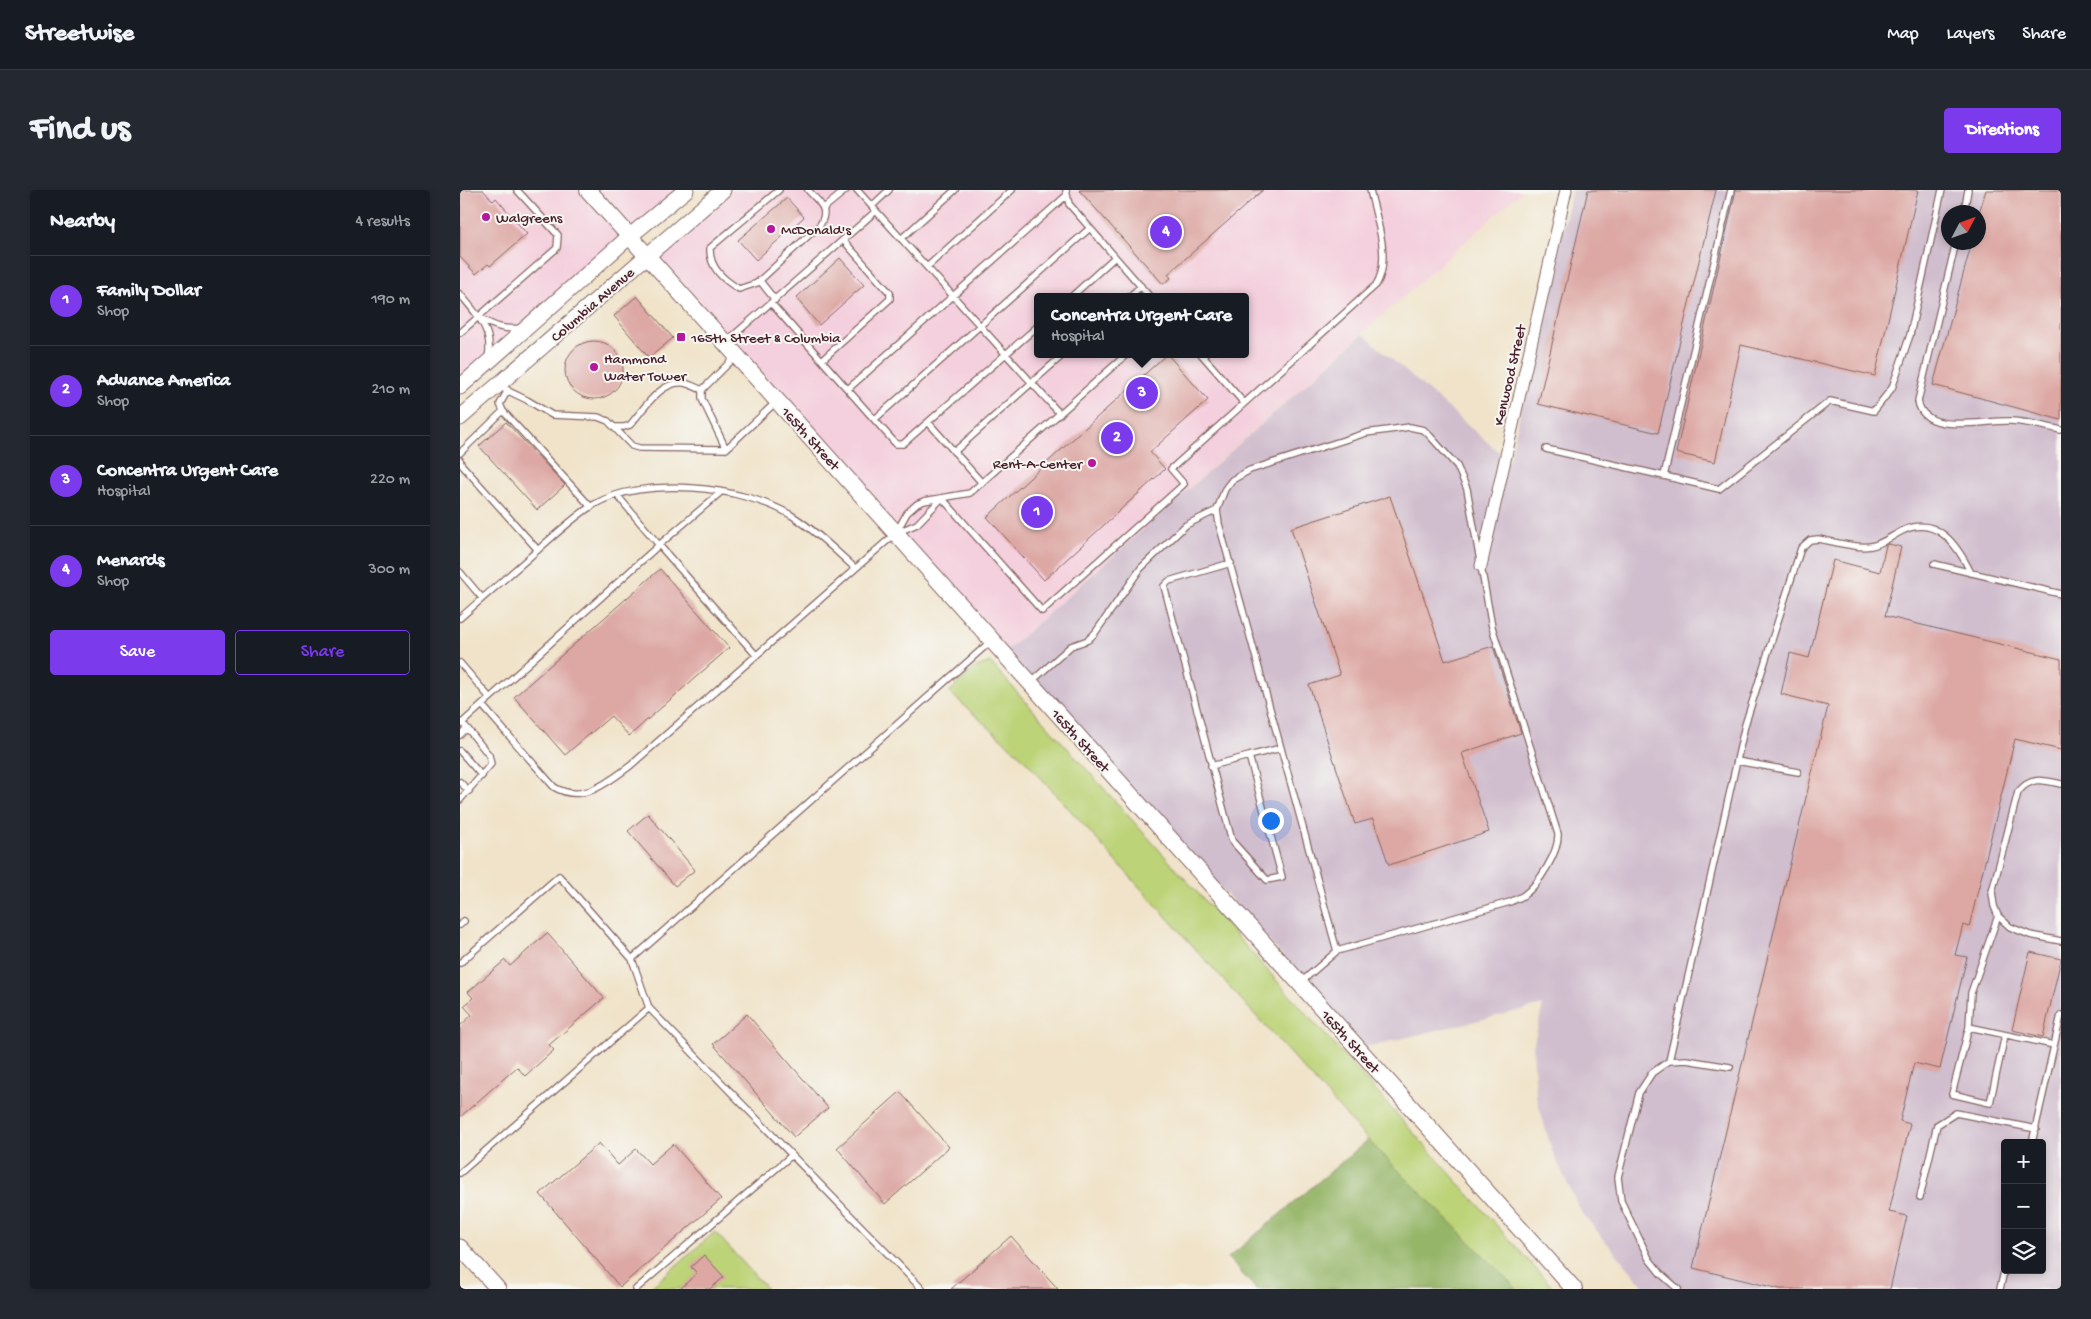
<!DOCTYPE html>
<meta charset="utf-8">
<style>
:root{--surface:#171b24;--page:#242831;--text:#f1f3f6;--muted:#9ea1a6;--line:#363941;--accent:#7c3aed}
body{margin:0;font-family:"Gochi Hand",sans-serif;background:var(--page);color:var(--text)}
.controls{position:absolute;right:15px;bottom:15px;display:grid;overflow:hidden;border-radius:5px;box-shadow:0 2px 8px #0003}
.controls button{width:45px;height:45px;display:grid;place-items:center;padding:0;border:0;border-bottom:1px solid var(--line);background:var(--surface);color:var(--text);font:25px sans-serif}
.compass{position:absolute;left:1481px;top:15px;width:45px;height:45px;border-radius:50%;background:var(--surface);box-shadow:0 2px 8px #0003;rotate:49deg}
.you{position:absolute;left:810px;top:630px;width:18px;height:18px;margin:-12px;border:4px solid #fff;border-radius:50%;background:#1a73e8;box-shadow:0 0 0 8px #1a73e833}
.badge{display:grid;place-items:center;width:32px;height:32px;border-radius:50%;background:var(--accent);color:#fff;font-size:16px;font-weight:700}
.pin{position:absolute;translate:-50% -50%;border:2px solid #fff;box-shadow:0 1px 5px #0006}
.popup{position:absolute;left:574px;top:103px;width:215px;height:65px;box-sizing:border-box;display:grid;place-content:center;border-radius:5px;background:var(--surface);filter:drop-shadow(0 1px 4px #0005);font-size:16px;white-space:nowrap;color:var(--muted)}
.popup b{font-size:19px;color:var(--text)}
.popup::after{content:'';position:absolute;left:50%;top:100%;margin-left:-10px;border:10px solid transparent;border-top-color:var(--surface)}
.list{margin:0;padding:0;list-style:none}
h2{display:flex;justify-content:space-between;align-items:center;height:65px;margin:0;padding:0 20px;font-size:21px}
h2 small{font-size:16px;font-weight:400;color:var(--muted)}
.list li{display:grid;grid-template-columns:32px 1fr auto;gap:15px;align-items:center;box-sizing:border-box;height:90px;padding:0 20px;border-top:1px solid var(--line)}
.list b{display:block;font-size:19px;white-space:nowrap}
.list p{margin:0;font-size:16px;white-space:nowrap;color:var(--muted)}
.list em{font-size:16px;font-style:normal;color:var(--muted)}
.actions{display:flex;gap:10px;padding:15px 20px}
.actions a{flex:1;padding:11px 0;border:1px solid var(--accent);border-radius:5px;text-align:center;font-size:18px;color:var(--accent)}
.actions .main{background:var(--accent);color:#fff}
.icon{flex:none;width:28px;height:28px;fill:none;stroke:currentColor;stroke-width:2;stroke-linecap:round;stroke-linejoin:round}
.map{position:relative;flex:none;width:1601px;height:1099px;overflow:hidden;border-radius:5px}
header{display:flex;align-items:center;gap:30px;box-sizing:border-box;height:70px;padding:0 25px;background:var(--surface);border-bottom:1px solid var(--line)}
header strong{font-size:24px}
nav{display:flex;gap:28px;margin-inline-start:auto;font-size:18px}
.intro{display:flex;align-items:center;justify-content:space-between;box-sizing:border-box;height:120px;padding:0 30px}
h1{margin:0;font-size:35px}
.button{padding:12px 22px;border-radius:5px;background:var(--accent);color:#fff;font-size:18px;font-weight:700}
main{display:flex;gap:30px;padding:0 30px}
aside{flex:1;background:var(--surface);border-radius:5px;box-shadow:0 2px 8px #0003}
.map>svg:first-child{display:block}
.built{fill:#f4cfdd;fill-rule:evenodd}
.industrial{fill:#d0bdcd;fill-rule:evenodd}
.green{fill:#bcd377;stroke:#837951}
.forest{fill:#95b568;stroke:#706a4a}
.building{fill:#dda8a4}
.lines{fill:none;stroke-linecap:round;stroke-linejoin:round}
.service-casing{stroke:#846462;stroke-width:8}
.minor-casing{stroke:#846462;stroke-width:13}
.tertiary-casing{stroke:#846462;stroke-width:17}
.secondary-casing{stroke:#846462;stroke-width:18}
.service{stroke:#fff;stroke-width:5.5}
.minor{stroke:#fff;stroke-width:11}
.tertiary{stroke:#fff;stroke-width:15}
.secondary{stroke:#fff;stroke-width:16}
.poi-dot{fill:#b5179e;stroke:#f6f6f2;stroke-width:2}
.labels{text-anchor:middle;stroke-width:4;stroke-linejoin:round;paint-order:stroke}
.poi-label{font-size:15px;fill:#4a1f2b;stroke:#f6f6f2;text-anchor:start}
.street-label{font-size:15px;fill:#4a1f2b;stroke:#f6f6f2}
</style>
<header>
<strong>Streetwise</strong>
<nav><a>Map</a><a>Layers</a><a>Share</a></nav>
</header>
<div class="intro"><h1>Find us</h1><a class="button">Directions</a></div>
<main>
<aside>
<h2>Nearby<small>4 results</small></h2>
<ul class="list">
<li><span class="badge">1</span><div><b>Family Dollar</b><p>Shop</p></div><em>190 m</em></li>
<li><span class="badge">2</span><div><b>Advance America</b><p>Shop</p></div><em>210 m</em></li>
<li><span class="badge">3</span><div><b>Concentra Urgent Care</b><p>Hospital</p></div><em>220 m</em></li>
<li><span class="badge">4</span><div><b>Menards</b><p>Shop</p></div><em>300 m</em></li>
</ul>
<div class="actions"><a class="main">Save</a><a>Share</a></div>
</aside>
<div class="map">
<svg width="1601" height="1099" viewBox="0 0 1601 1099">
<rect width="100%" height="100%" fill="#f6f6f2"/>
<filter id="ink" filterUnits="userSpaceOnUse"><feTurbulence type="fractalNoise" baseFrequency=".02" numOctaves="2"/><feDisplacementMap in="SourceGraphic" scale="10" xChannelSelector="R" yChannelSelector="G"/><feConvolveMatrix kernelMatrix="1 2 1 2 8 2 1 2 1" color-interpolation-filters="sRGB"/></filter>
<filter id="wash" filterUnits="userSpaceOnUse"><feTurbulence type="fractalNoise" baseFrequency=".0096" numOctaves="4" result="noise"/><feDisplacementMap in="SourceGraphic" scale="20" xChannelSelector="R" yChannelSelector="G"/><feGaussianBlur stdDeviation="1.12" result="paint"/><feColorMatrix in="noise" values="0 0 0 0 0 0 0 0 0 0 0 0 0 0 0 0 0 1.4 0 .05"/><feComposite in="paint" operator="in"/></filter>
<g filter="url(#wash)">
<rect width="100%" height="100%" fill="#f0e3c9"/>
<path class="built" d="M 0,0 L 122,0 L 164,46 L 0,193 Z
M 135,0 L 218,0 L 170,39 Z
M 269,0 L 1063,0 L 545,462 L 193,65 ZM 578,107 L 786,107 L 786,164 L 578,164 Z"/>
<path class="industrial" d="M 1112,0 L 1601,0 L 1601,1099 L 1186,1099 L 1121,1022 L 1092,961 L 1076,906 L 1073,857 L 1083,815 L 906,857 L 545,462 L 903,144 L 1049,271 ZM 1488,22 L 1518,22 L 1518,52 L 1488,52 ZM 1545,953 L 1582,953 L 1582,1080 L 1545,1080 Z"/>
<path class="green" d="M 530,472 L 1094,1099 L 1057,1099 L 908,950 L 563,568 L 489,502 L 516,477 Z
M 255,1042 L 307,1099 L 189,1099 Z"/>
<path class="forest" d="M 908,950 L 1057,1099 L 796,1099 L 768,1068 Z"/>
<g id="blocks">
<path class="building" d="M 0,0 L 23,0 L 33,11 L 36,8 L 67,44 L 30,76 L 28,74 L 16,84 L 0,67 Z
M 619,0 L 803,0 L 708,84 L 711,88 L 703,94 Z
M 1128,0 L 1256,0 L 1198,243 L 1078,214 Z
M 1276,0 L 1458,0 L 1415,186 L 1281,155 L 1255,272 L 1216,263 Z
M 1526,0 L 1601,0 L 1601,230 L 1473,195 L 1512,52 L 1518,52 L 1518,26 Z
M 327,8 L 344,27 L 296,70 L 278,50 Z
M 380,68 L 404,95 L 359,135 L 336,108 Z
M 177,106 L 213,148 L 189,168 L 154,126 Z
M105 180a29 29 0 1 1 58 0a29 29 0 1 1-58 0Z
M 707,164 L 748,210 L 690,262 L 705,279 L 584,390 L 527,327 Z
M 46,232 L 105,295 L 77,320 L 19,256 Z
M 930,306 L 985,471 L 1033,456 L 1061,543 L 1002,563 L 1029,642 L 929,675 L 913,629 L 895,634 L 849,495 L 880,485 L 831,338 Z
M 1429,354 L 1441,357 L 1425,426 L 1601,469 L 1601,560 L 1555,549 L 1509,737 L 1503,735 L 1495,765 L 1507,767 L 1480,879 L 1454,873 L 1440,931 L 1450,934 L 1429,1022 L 1447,1026 L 1430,1099 L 1320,1099 L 1233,1078 L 1368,516 L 1321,504 L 1330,463 L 1349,468 L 1373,370 L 1420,382 L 1426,355 Z
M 200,379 L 269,458 L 169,546 L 151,526 L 105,565 L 54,507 Z
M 188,624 L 235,680 L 215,696 L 168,641 Z
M 87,743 L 144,808 L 89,855 L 94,860 L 65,886 L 57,877 L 0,927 L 0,836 L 12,825 L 4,816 L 13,808 L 8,802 L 45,770 L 50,776 Z
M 1570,762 L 1601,769 L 1583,847 L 1552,840 Z
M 287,824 L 368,918 L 334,947 L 253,854 Z
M 440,902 L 489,957 L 425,1014 L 377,958 Z
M 139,953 L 158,975 L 176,959 L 190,974 L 213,954 L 261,1009 L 160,1097 L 80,1004 Z
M 551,1046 L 598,1099 L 491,1099 Z
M 244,1065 L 264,1087 L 250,1099 L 220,1099 L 237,1083 L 231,1077 Z"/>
</g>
</g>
<g filter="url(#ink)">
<use href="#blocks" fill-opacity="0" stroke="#846462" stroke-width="1"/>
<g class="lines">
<g class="service-casing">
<path id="service" d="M 319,0 L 250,58 C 249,78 264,90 279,99 L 297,93 L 360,35 C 370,18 359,13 348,0
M 397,0 L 600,224
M 606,0 L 609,14 L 690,107
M 1271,0 L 1204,286 L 1259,299 L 1370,211 L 1414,221 L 1432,198 L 1450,145 L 1482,0
M 412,16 L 429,0
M 364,18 L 386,0
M 1504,22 L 1508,0
M 441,49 L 495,0
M 1496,52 L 1458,211 C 1464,247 1525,229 1551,231 C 1568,232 1585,236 1601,240
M 467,77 L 552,0
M 300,91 L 315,110
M 0,104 C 16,123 34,141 28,167
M 611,107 L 655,67
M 669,107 L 681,96
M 311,113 L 436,254 L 443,254 L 468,232 L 522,293
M 21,128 C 34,137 45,140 61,138
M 0,143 L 97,58 L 98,45 L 57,0
M 267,151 L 416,21
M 741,164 L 784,213
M 362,170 L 430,109 L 430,103 L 383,50
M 38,196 L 67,210 L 92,225 L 138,227 L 148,231 L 172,256 L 179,258 L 266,259 L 316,212
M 388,199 L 607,5
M 48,200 L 40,214 L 43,221 L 131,317
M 415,229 L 630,38
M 468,232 L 578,136
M 154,237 L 164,237 L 170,235 C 183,220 201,190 224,193 C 230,194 237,198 242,200
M 266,259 L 242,209 L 242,200 L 275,167
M 1086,259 L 1204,286
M 494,262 L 604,164
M 0,263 L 43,221
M 0,270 L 1,274 L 78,360
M 157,305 L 199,355 L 261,302
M 482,308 L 582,421 L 724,294 L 711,279 L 916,95 C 932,70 916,28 910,0
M 437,341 L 447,323 L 457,314 L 464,311 L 510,303 L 667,164
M 771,373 L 709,391 L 704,396 L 772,651 L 807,690 L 822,687 L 789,566 L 821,558
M 1474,374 L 1601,404
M 0,382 L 22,408
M 0,428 C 27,404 54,381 80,358 C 97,343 114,327 133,315 C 184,285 281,296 331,325 C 355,340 375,360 395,378
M 0,473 L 30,508 L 22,515 L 94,597 C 122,614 147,593 170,576 L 436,343 L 457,334 L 482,308
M 571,492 L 611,456 L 628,450 L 635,443 L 681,378 L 726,335 L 757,320
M 30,508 L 199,355 L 296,465
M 2,533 L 22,515
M 0,545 L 7,538 L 5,536
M 0,561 L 22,586
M 1277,571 L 1338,582
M 751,576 L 789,566
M 0,592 L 9,601
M 1601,594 C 1583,590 1571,586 1558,602 L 1532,702 L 1534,716 L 1538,726 L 1550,737 L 1570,745 L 1601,751
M 0,610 L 31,574 L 29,565 L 7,538
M 0,735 L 4,731
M 172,769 L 530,452
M 0,773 L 99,686 L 172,769 L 189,818 L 0,983
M 841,792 L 877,761 L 1050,712 C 1054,710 1060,708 1064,705 C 1079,694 1099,662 1098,644 L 1032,437 L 1007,299 L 997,276 L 970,246 L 964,240 L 950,237 L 906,243 L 790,280 L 772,290 L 765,299 L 757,320 L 759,334 L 877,761
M 189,818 L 462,1099
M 1509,837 L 1511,803 L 1538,726
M 1545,845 L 1530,913 L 1492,904 L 1509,837 L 1594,855
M 1209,871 L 1285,535 L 1341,358 L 1350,350 L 1358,349 C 1372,351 1397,359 1411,356 C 1422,354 1432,346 1442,341 C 1477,324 1498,356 1511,383
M 1572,953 L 1601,825
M 1460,1007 L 1477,935 L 1496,923 L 1576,939
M 176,1099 L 332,965
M 1218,1099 L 1201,1084 L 1189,1069 L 1161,1011 L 1158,987 L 1179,903 L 1192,883 L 1209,871 L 1226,870 L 1270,877
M 1540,1099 L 1545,1077"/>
</g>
<g class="minor-casing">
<path id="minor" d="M 1021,376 L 1106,0"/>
</g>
<g class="tertiary-casing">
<path id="tertiary" d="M 0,197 L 170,46 L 226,0
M 0,228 L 263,0
M 0,1057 L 38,1099"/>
</g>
<g class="secondary-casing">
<path id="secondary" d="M 128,0 L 1114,1099"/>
</g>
<use href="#service" class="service"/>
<use href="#minor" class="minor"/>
<use href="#tertiary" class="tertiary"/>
<use href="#secondary" class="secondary"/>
</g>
</g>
<g class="poi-dot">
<circle cx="26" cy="27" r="5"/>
<circle cx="311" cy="39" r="5"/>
<rect x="216" y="142" width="10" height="10" rx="2.5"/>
<circle cx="134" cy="177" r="5"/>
<circle cx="632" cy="273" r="5"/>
</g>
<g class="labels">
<g class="poi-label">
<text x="36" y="32">Walgreens</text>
<text x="321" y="44">McDonald's</text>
<text x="231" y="152">165th Street &amp; Columbia</text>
<text x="144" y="173">Hammond<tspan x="144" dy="17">Water Tower</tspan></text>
<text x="622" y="278" text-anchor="end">Rent-A-Center</text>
</g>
<g class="street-label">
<text transform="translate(132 114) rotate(-41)" y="5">Columbia Avenue</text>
<text transform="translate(1049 185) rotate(-77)" y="5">Kenwood Street</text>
<text transform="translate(351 248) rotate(48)" y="5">165th Street</text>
<text transform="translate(621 550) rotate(48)" y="5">165th Street</text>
<text transform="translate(891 851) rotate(48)" y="5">165th Street</text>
</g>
</g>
</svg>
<div class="controls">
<button>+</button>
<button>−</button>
<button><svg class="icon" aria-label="layers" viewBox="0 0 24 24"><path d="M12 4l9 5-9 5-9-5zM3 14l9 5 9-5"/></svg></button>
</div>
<svg class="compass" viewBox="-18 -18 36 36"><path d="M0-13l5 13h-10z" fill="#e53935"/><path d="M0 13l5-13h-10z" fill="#9ea1a6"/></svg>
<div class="you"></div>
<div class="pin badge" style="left:577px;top:322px">1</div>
<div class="pin badge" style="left:657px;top:248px">2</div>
<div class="pin badge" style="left:682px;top:203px">3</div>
<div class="popup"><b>Concentra Urgent Care</b>Hospital</div>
<div class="pin badge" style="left:706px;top:42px">4</div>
</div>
</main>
